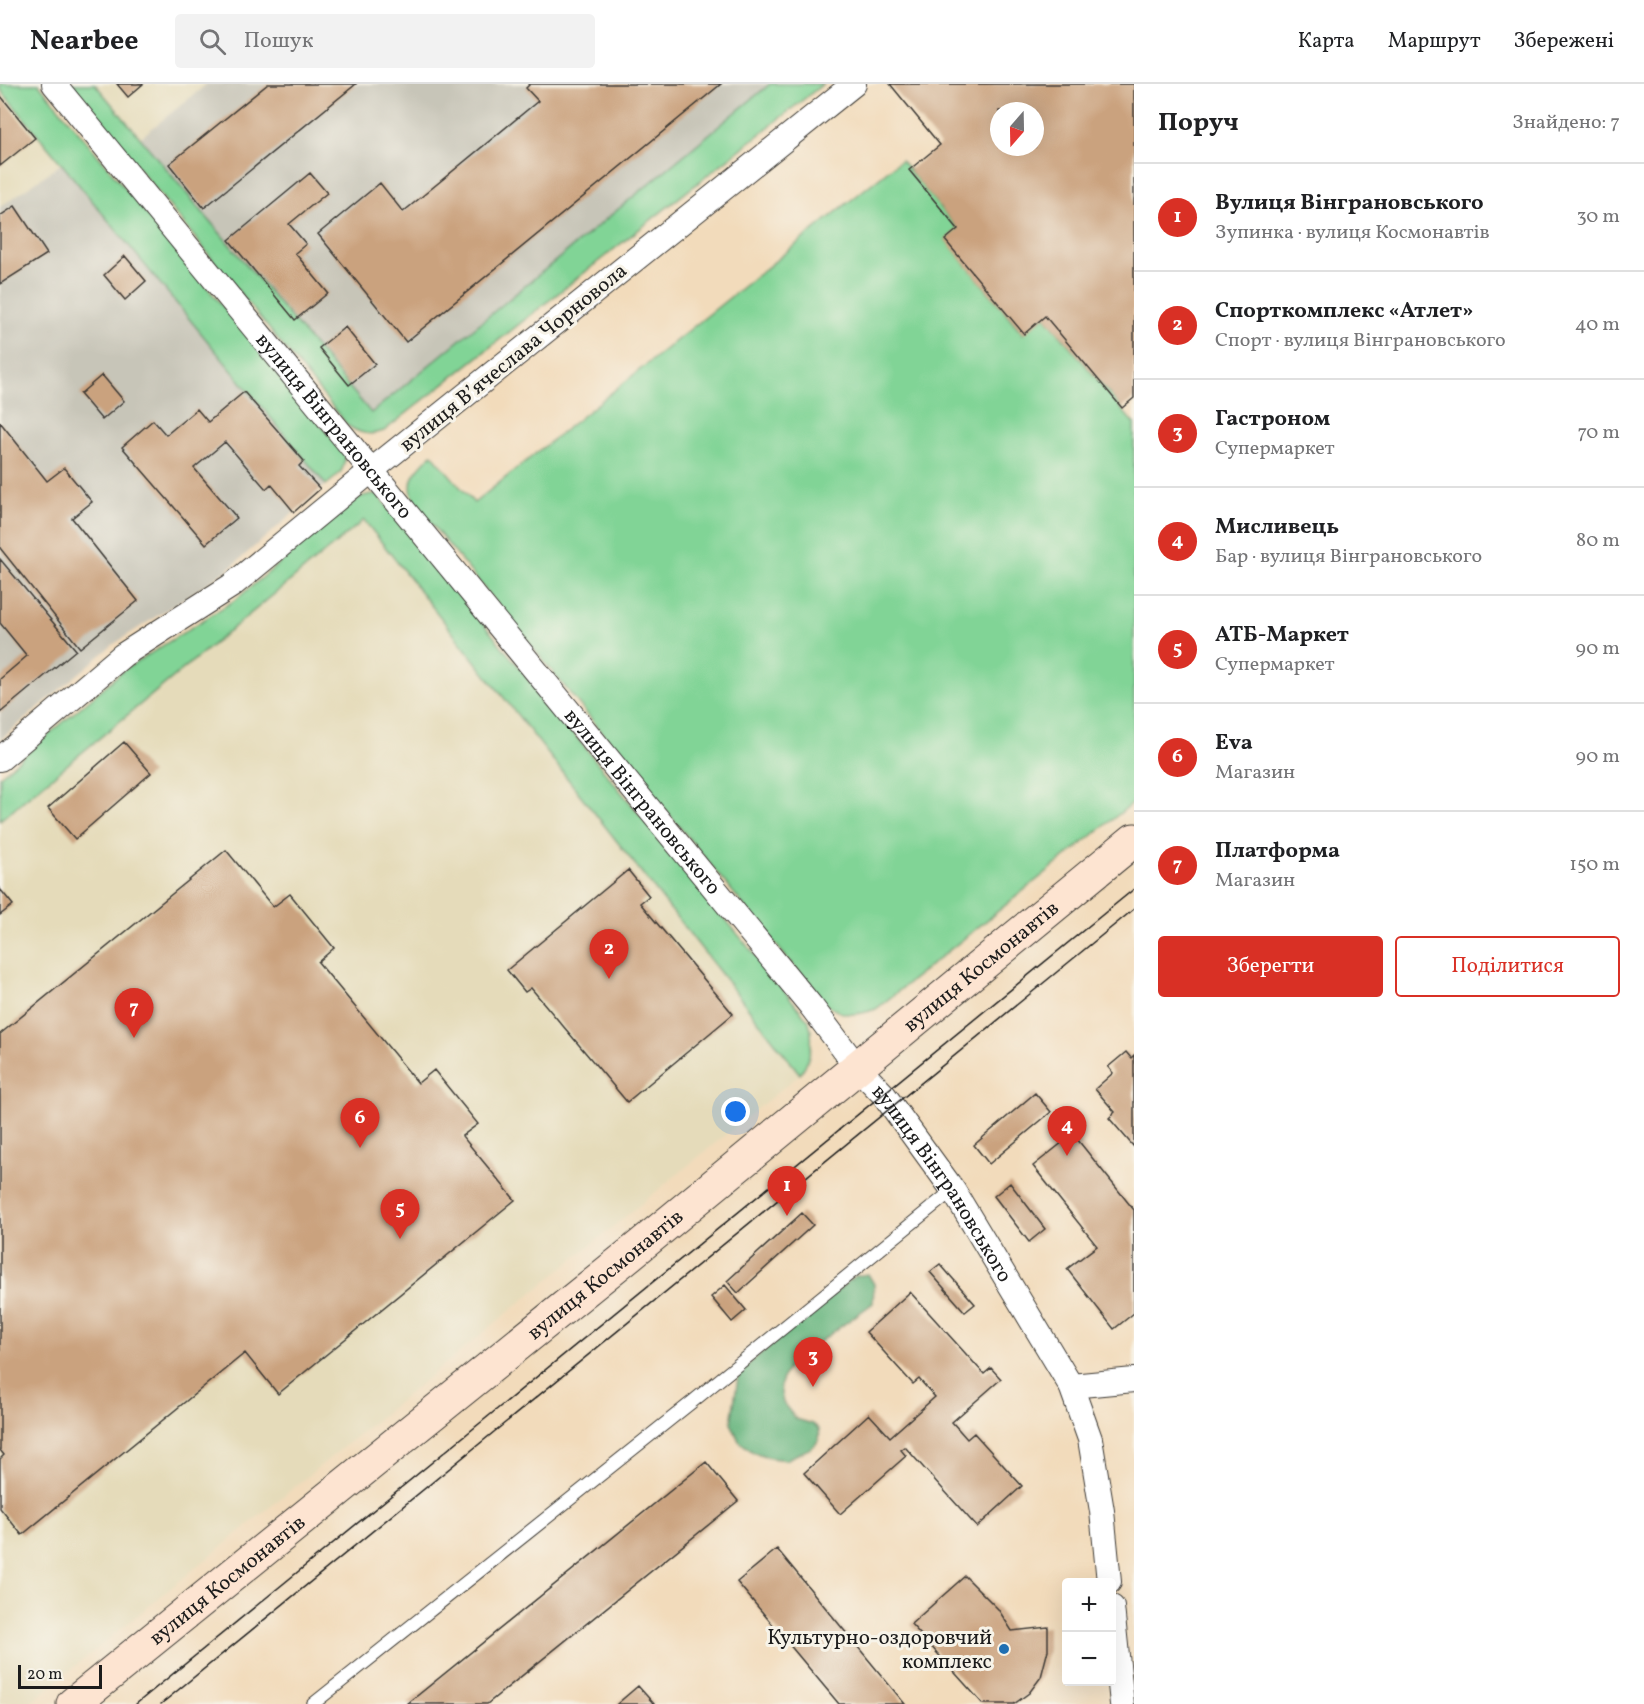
<!DOCTYPE html>
<html lang="uk">
<meta charset="utf-8">
<style>
:root{--surface:#fff;--page:#f2f2f2;--text:#202124;--muted:#757577;--line:#e0e0e0;--accent:#d93025}
body{margin:0;font-family:Vollkorn,serif;background:var(--page);color:var(--text)}
.controls{position:absolute;right:18px;bottom:18px;display:grid;overflow:hidden;border-radius:6px;box-shadow:0 6px 24px #0002}
.controls button{width:54px;height:54px;display:grid;place-items:center;padding:0;border:0;border-bottom:2px solid var(--line);background:var(--surface);color:var(--text);font:30px sans-serif}
.compass{position:absolute;left:990px;top:18px;width:54px;height:54px;border-radius:50%;background:var(--surface);box-shadow:0 6px 24px #0002;rotate:200deg}
.scale{position:absolute;left:18px;bottom:15px;width:84px;box-sizing:border-box;padding-left:6px;border:3px solid #1c1c1c;border-top:0;font-size:16px;line-height:21px;white-space:nowrap;color:#1c1c1c;-webkit-text-stroke:4px #f7f3e8;paint-order:stroke}
.you{position:absolute;left:736px;top:1028px;width:21px;height:21px;margin:-15px;border:4px solid #fff;border-radius:50%;background:#1a73e8;box-shadow:0 0 0 9px #1a73e833}
.badge{display:grid;place-items:center;width:39px;height:39px;border-radius:50%;background:var(--accent);color:#fff;font-size:20px;font-weight:700}
.pin{position:absolute;translate:-50% -50px;filter:drop-shadow(0 2px 3px #0008)}
.pin::after{content:'';position:absolute;top:32px;width:21px;height:18px;background:inherit;clip-path:polygon(0 0,100% 0,50% 100%)}
.list{margin:0;padding:0;list-style:none}
h2{display:flex;justify-content:space-between;align-items:center;height:78px;margin:0;padding:0 24px;font-size:26px}
h2 small{font-size:20px;font-weight:400;color:var(--muted)}
.list li{display:grid;grid-template-columns:39px 1fr auto;gap:18px;align-items:center;box-sizing:border-box;height:108px;padding:0 24px;border-top:2px solid var(--line)}
.list b{display:block;font-size:22px;white-space:nowrap}
.list p{margin:0;font-size:20px;white-space:nowrap;color:var(--muted)}
.list em{font-size:20px;font-style:normal;color:var(--muted)}
.actions{display:flex;gap:12px;padding:18px 24px}
.actions a{flex:1;padding:14px 0;border:2px solid var(--accent);border-radius:6px;text-align:center;font-size:21px;color:var(--accent)}
.actions .main{background:var(--accent);color:#fff}
.icon{flex:none;width:33px;height:33px;fill:none;stroke:currentColor;stroke-width:2;stroke-linecap:round;stroke-linejoin:round}
.map{position:relative;flex:none;width:1134px;height:1620px;overflow:hidden}
header{display:flex;align-items:center;gap:36px;box-sizing:border-box;height:84px;padding:0 30px;background:var(--surface);border-bottom:2px solid var(--line)}
header strong{font-size:28px}
nav{display:flex;gap:33px;margin-inline-start:auto;font-size:21px}
.search{width:420px;height:54px;background:var(--page);display:flex;align-items:center;gap:15px;box-sizing:border-box;padding:0 21px;border-radius:6px;color:var(--muted);font-size:22px}
main{display:flex}
aside{flex:1;background:var(--surface)}
.map>svg:first-child{display:block}
.built{fill:#e5dbba}
.industrial{fill:#c7c5b8}
.green{fill:#81d496;stroke:#4e7859;stroke-width:1.5}
.forest{fill:#68b67f;stroke:#42694e;stroke-width:1.5}
.building{fill:#caa27e;fill-rule:evenodd}
.lines{fill:none;stroke-linecap:round;stroke-linejoin:round}
.lane-casing{stroke:#3c3934;stroke-width:14}
.street-casing{stroke:#3c3934;stroke-width:26}
.secondary-casing{stroke:#3c3934;stroke-width:35}
.lane{stroke:#fff;stroke-width:12}
.street{stroke:#fff;stroke-width:24}
.secondary{stroke:#fde4d1;stroke-width:33}
.tram{stroke:#1c1c1c;stroke-width:1.5}
.poi-dot{fill:#1f6fb2;stroke:#f7f3e8;stroke-width:2}
.labels{text-anchor:middle;stroke-width:6;stroke-linejoin:round;paint-order:stroke}
.street-label{font-size:21px;fill:#1c1c1c;stroke:#f7f3e8}
.poi-label{font-size:21px;fill:#1c1c1c;stroke:#f7f3e8;text-anchor:end}
</style>
<header>
<strong>Nearbee</strong>
<div class="search"><svg class="icon" aria-label="search" viewBox="0 0 24 24"><circle cx="10" cy="10" r="6"/><path d="M15 15l6 6"/></svg>Пошук</div>
<nav><a>Карта</a><a>Маршрут</a><a>Збережені</a></nav>
</header>
<main>
<div class="map">
<svg width="1134" height="1620" viewBox="0 0 1134 1620">
<rect width="100%" height="100%" fill="#f7f3e8"/>
<filter id="ink" filterUnits="userSpaceOnUse"><feTurbulence type="fractalNoise" baseFrequency=".0167" numOctaves="2"/><feDisplacementMap in="SourceGraphic" scale="12" xChannelSelector="R" yChannelSelector="G"/><feConvolveMatrix kernelMatrix="1 2 1 2 8 2 1 2 1" color-interpolation-filters="sRGB"/></filter>
<filter id="wash" filterUnits="userSpaceOnUse"><feTurbulence type="fractalNoise" baseFrequency=".008" numOctaves="4" result="noise"/><feDisplacementMap in="SourceGraphic" scale="24" xChannelSelector="R" yChannelSelector="G"/><feGaussianBlur stdDeviation="1.35" result="paint"/><feColorMatrix in="noise" values="0 0 0 0 0 0 0 0 0 0 0 0 0 0 0 0 0 1.4 0 .05"/><feComposite in="paint" operator="in"/></filter>
<g filter="url(#wash)">
<rect width="100%" height="100%" fill="#f2dbbb"/>
<path class="built" d="M 95,0 L 207,0 L 140,54 Z
M 0,5 L 61,80 L 0,123 Z
M 364,436 L 800,990 L 29,1620 L 0,1620 L 0,736 Z"/>
<path class="industrial" d="M 207,0 L 770,0 L 371,329 L 140,54 Z
M 61,80 L 326,401 L 225,488 L 114,560 L 0,656 L 0,123 Z"/>
<path class="green" d="M 0,0 L 39,0 L 345,370 C 345,387 339,391 326,401 L 0,5 Z
M 70,0 L 95,0 L 371,329 L 770,0 L 823,0 L 384,347 C 370,352 361,350 348,342 Z
M 901,76 L 958,145 L 946,156 L 1023,250 L 1045,232 L 1134,340 L 1134,718 L 876,925 C 853,933 841,933 822,917 L 416,421 C 404,396 415,387 432,370 L 474,419 Z
M 371,410 L 378,411 L 809,937 C 814,956 812,973 800,990 L 364,436 L 0,736 L 0,692 L 124,586 L 235,516 L 360,413 Z"/>
<path class="forest" d="M 868,1190 L 874,1200 L 873,1219 L 792,1278 L 784,1291 L 780,1303 L 783,1319 L 796,1335 L 813,1340 L 819,1345 C 823,1367 800,1366 786,1376 L 771,1374 L 753,1368 L 739,1357 L 731,1339 L 738,1293 L 753,1276 L 855,1192 Z"/>
<g id="blocks">
<path class="building" d="M 117,0 L 143,0 L 128,13 Z
M 268,0 L 356,0 L 204,124 L 169,80 Z
M 530,0 L 721,0 L 406,258 L 318,150 L 380,99 L 403,128 L 538,17 L 526,4 Z
M 890,0 L 1134,0 L 1134,314 L 1122,324 L 1045,232 L 1024,250 L 945,156 L 958,145 L 909,86 L 940,61 ZM 999,27 L 1035,27 L 1035,63 L 999,63 Z
M 0,11 L 35,54 L 0,82 Z
M 310,89 L 327,109 L 289,140 L 306,160 L 295,169 L 328,209 L 295,236 L 229,156 Z
M 15,122 L 47,170 L 0,200 L 0,132 Z
M 125,172 L 146,197 L 125,216 L 104,191 Z
M 345,243 L 375,280 L 349,301 L 319,264 Z
M 102,291 L 124,317 L 102,336 L 80,310 Z
M 244,308 L 304,377 L 299,382 L 320,405 L 294,428 L 271,400 L 266,405 L 225,358 L 194,384 L 237,434 L 206,460 L 122,363 L 153,336 L 166,351 L 197,325 L 208,338 Z
M 0,338 L 47,397 L 64,384 L 92,418 L 72,434 L 138,517 L 80,564 L 0,464 Z
M 0,475 L 76,566 L 0,629 L 0,595 L 27,572 L 0,539 Z
M 124,658 L 151,689 L 75,755 L 48,724 Z
M 226,766 L 273,823 L 290,810 L 334,864 L 318,878 L 418,999 L 434,986 L 478,1040 L 462,1052 L 515,1116 L 278,1310 L 245,1269 L 22,1451 L 0,1424 L 0,1375 L 4,1371 L 0,1366 L 0,950 Z
M 628,786 L 649,812 L 640,819 L 733,930 L 627,1018 L 531,904 L 525,908 L 507,886 Z
M 0,805 L 13,821 L 0,831 Z
M 1126,968 L 1131,974 L 1134,971 L 1134,1063 L 1109,1034 L 1115,1028 L 1095,1005 L 1113,989 L 1108,983 Z
M 1035,1009 L 1051,1028 L 989,1080 L 974,1061 Z
M 1073,1050 L 1134,1126 L 1134,1229 L 1114,1245 L 1067,1185 L 1097,1162 L 1033,1082 Z
M 1010,1099 L 1045,1145 L 1029,1158 L 994,1112 Z
M 802,1129 L 813,1141 L 738,1209 L 727,1197 Z
M 940,1180 L 975,1220 L 965,1228 L 930,1188 Z
M 725,1201 L 746,1226 L 732,1238 L 711,1213 Z
M 910,1208 L 984,1290 L 991,1284 L 1001,1295 L 952,1338 L 967,1355 L 974,1349 L 1022,1402 L 977,1443 L 905,1363 L 901,1366 L 906,1372 L 840,1430 L 804,1389 L 869,1330 L 890,1353 L 935,1313 L 919,1295 L 913,1300 L 866,1248 Z
M 706,1378 L 738,1417 L 487,1620 L 407,1620 Z
M 777,1465 L 905,1620 L 839,1620 L 737,1498 Z
M 965,1492 L 998,1525 L 1012,1547 L 1048,1543 L 1048,1566 L 1041,1593 L 1029,1609 L 1014,1620 L 983,1620 L 911,1540 Z
M 638,1602 L 654,1620 L 617,1620 Z"/>
</g>
</g>
<g filter="url(#ink)">
<use href="#blocks" fill-opacity="0" stroke="#3c3934" stroke-width="1.5"/>
<g class="lines">
<g class="lane-casing">
<path id="lane" d="M 313,1620 L 692,1318 L 953,1106"/>
</g>
<g class="street-casing">
<g id="street">
<path id="s1" d="M 54,0 L 811,922 L 857,983 L 884,1011 L 953,1106 L 1071,1302 L 1090,1355 L 1102,1427 L 1109,1498"/>
<path d="M 0,675 L 123,571 L 231,502 L 372,386 L 854,0"/>
<path d="M 1071,1302 L 1134,1296"/>
<path d="M 1112,1523 L 1122,1620"/>
</g>
</g>
<g class="secondary-casing">
<g id="secondary">
<path id="s2" d="M 73,1620 L 629,1171 L 1134,756"/>
</g>
</g>
<use href="#lane" class="lane"/>
<use href="#street" class="street"/>
<use href="#secondary" class="secondary"/>
<path class="tram" d="M 136,1620 L 1134,805
M 161,1620 L 1134,825"/>
</g>
</g>
<circle class="poi-dot" cx="1004" cy="1565" r="6"/>
<g class="labels">
<g class="street-label">
<text transform="translate(513 273) rotate(-39)" y="7">вулиця Вʼячеслава Чорновола</text>
<text dy="7" stroke="none"><textPath href="#s1" startOffset="442">вулиця Вінграновського</textPath></text>
<text dy="7" stroke="none"><textPath href="#s1" startOffset="928">вулиця Вінграновського</textPath></text>
<text dy="7" stroke="none"><textPath href="#s2" startOffset="1170">вулиця Космонавтів</textPath></text>
<text dy="7" stroke="none"><textPath href="#s1" startOffset="1414">вулиця Вінграновського</textPath></text>
<text dy="7" stroke="none"><textPath href="#s2" startOffset="684">вулиця Космонавтів</textPath></text>
<text dy="7" stroke="none"><textPath href="#s2" startOffset="198">вулиця Космонавтів</textPath></text>
</g>
<g class="poi-label">
<text x="992" y="1560">Культурно-оздоровчий<tspan x="992" dy="24">комплекс</tspan></text>
</g>
</g>
</svg>
<div class="controls">
<button>+</button>
<button>−</button>
</div>
<svg class="compass" viewBox="-18 -18 36 36"><path d="M0-13l5 13h-10z" fill="#e53935"/><path d="M0 13l5-13h-10z" fill="#757577"/></svg>
<div class="scale">20 m</div>
<div class="you"></div>
<div class="pin badge" style="left:787px;top:1132px">1</div>
<div class="pin badge" style="left:609px;top:895px">2</div>
<div class="pin badge" style="left:813px;top:1303px">3</div>
<div class="pin badge" style="left:1067px;top:1072px">4</div>
<div class="pin badge" style="left:400px;top:1155px">5</div>
<div class="pin badge" style="left:360px;top:1064px">6</div>
<div class="pin badge" style="left:134px;top:954px">7</div>
</div>
<aside>
<h2>Поруч<small>Знайдено: 7</small></h2>
<ul class="list">
<li><span class="badge">1</span><div><b>Вулиця Вінграновського</b><p>Зупинка · вулиця Космонавтів</p></div><em>30 m</em></li>
<li><span class="badge">2</span><div><b>Спорткомплекс «Атлет»</b><p>Спорт · вулиця Вінграновського</p></div><em>40 m</em></li>
<li><span class="badge">3</span><div><b>Гастроном</b><p>Супермаркет</p></div><em>70 m</em></li>
<li><span class="badge">4</span><div><b>Мисливець</b><p>Бар · вулиця Вінграновського</p></div><em>80 m</em></li>
<li><span class="badge">5</span><div><b>АТБ-Маркет</b><p>Супермаркет</p></div><em>90 m</em></li>
<li><span class="badge">6</span><div><b>Eva</b><p>Магазин</p></div><em>90 m</em></li>
<li><span class="badge">7</span><div><b>Платформа</b><p>Магазин</p></div><em>150 m</em></li>
</ul>
<div class="actions"><a class="main">Зберегти</a><a>Поділитися</a></div>
</aside>
</main>
